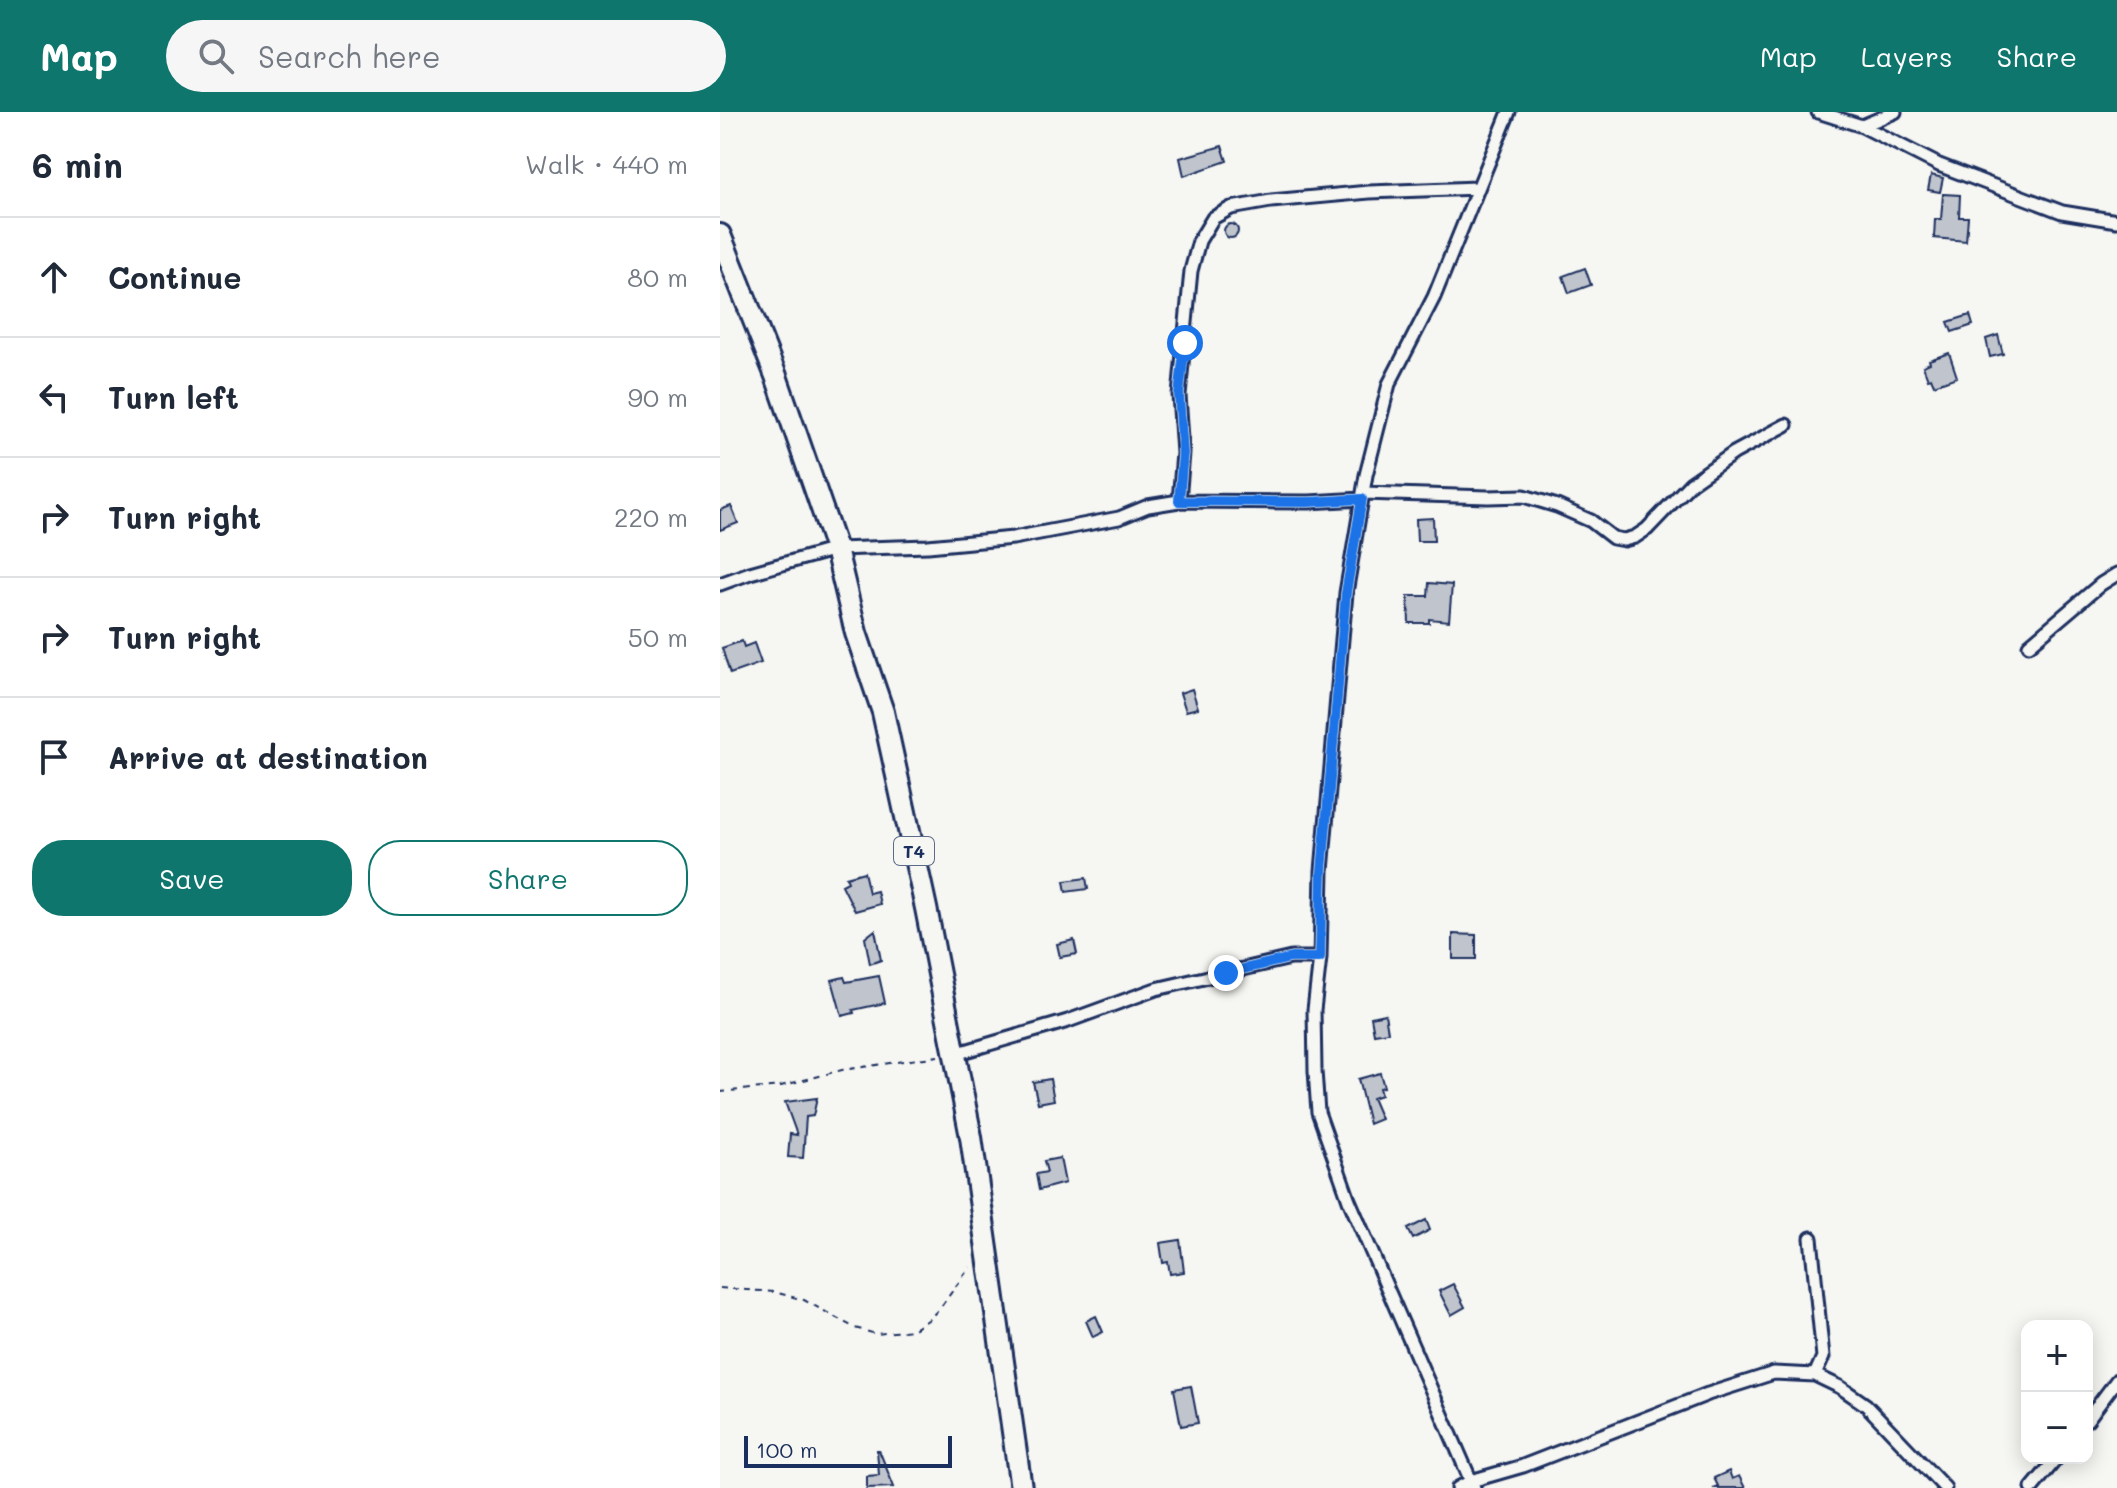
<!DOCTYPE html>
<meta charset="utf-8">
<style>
body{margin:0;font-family:Mali,sans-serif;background:#f6f6f7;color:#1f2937}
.controls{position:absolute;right:24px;bottom:24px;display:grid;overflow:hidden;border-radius:16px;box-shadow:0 4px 20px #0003}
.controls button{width:72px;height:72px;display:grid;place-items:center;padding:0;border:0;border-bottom:2px solid #e0e1e3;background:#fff;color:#1f2937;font:40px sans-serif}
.scale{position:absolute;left:24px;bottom:20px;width:208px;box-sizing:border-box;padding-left:8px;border:4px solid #1b2f5e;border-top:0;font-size:22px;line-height:28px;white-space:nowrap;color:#1b2f5e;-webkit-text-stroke:6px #f6f6f2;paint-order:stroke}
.stop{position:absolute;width:24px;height:24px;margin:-18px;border:6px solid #1a73e8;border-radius:50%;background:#fff}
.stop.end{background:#1a73e8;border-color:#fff;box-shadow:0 2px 8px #0008}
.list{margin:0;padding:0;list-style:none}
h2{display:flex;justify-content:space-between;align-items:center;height:104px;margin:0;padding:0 32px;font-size:34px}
h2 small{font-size:26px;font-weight:400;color:#747a83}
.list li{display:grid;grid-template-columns:52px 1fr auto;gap:24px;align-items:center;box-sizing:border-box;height:120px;padding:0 32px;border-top:2px solid #e0e1e3}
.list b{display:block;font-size:30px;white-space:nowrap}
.list em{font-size:26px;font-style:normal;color:#747a83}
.actions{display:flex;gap:16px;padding:24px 32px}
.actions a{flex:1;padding:18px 0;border:2px solid #0f766e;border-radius:32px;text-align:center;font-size:28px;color:#0f766e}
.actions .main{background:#0f766e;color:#fff}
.icon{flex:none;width:44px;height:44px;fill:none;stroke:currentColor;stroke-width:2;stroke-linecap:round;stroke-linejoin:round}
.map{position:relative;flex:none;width:1397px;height:1376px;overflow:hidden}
header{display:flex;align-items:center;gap:48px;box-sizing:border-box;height:112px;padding:0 40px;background:#0f766e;color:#fff}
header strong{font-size:38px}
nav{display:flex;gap:44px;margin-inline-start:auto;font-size:28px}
.search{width:560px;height:72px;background:#f6f6f7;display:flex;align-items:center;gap:20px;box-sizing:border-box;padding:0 28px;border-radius:44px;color:#747a83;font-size:30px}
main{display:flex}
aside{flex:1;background:#fff}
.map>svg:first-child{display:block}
.building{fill:#c0c4cd;stroke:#1b2f5e;stroke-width:2}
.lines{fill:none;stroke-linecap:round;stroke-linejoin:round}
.minor-casing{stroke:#1b2f5e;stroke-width:17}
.trunk-casing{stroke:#1b2f5e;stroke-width:26}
.path{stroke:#1b2f5e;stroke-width:2;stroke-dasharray:6 6;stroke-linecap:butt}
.minor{stroke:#f6f6f2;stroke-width:11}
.trunk{stroke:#f6f6f2;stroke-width:20}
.route{stroke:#1a73e8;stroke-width:10}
.labels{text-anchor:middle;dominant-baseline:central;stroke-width:6;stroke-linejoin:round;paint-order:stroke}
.shield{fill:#f6f6f2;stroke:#5d6b8a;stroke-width:2}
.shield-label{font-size:18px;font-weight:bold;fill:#1b2f5e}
</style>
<header>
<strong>Map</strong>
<div class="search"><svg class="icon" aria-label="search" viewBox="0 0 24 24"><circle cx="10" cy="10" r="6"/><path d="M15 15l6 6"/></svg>Search here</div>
<nav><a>Map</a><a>Layers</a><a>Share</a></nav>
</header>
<main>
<aside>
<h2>6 min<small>Walk · 440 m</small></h2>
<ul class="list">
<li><svg class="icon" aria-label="ahead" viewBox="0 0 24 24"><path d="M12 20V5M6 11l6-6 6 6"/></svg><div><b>Continue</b></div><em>80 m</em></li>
<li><svg class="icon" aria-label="left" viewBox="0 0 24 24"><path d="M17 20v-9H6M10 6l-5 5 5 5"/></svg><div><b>Turn left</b></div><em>90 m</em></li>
<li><svg class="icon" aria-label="right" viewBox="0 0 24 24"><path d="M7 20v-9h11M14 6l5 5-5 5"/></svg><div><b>Turn right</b></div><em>220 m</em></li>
<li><svg class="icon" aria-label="right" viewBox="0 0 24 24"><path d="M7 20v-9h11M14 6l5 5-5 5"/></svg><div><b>Turn right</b></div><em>50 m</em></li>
<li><svg class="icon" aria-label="arrive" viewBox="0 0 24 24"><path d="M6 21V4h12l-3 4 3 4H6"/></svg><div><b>Arrive at destination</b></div></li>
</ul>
<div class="actions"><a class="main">Save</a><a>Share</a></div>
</aside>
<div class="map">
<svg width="1397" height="1376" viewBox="0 0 1397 1376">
<rect width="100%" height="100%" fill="#f6f6f2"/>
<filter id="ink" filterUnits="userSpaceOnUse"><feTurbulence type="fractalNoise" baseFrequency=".0125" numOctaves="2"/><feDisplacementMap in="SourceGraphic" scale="16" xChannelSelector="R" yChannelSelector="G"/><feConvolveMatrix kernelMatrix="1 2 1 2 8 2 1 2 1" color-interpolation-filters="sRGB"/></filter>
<g filter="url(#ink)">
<path class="building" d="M502,34L507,49L464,64L460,46Z
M1211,63L1223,66L1220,80L1208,78Z
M1223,82L1240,83L1239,105H1248L1246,129L1214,126L1215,107H1221Z
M504 119a7 7 0 1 1 14 0a7 7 0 1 1-14 0Z
M865,156L871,173L849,181L843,164Z
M1250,203L1253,213L1232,220L1228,210Z
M1278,223L1283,242L1270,245L1266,227Z
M1229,241L1237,265L1214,273L1211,266L1208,267L1203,254L1210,251L1209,248Z
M11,394L18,411L0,418V398Z
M713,406L714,429H697L696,407Z
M709,471L732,473L729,509L709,507V511H689L688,484H708Z
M22,529L24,535L34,531L41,551L10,562L2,536Z
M472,577L478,596L466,599L460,581Z
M144,760L149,781L157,779L160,792L135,799L122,773L128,770L126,765Z
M366,766L368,777L346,780L344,769Z
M155,818L161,848L150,852L145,826Z
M733,822L756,823V847H733Z
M354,828L357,842L340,845L337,832Z
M159,864L165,891L133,898L134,901L122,904L112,868L124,865L126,870Z
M665,902L668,920L654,922L651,905Z
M660,961L664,975L659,976L661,983L652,986L661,1007L649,1012L638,967Z
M330,967L334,988L318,991L313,970Z
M97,986L93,1004L86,1005L83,1046L68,1045L70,1022L77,1023L65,990Z
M340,1046L345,1071L319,1078L316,1062L327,1060L324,1049Z
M706,1108L710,1118L693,1127L688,1117Z
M460,1128L464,1160L450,1162L448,1150L443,1151L440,1131Z
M733,1172L745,1195L731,1203L719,1179Z
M376,1204L383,1220L373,1225L366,1209Z
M471,1274L478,1311L461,1314L454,1277Z
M157,1338H159L174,1375L147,1376V1364L159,1363Z
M1009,1359L1012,1367L1019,1364L1025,1376H993L998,1374L994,1366Z"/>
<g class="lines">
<g class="minor-casing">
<path id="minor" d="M1098,0L1142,14L1219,53L1342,100L1397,109
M1142,14L1175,0
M643,381L768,385L804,384L837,394L871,409L893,426L904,428L915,425L927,417L971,371L1014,341L1066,313
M459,389L463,341L459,283L471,159L479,129L493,106L511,96L551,89L649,80L758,76
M0,472L30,461L116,437L208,434L293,426L399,406L428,394L459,389L589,390L642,387
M1309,533L1381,472L1397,462
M235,942L348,909L436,877L571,846H600
M1091,1126L1103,1245L1095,1263
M1367,1308L1397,1268
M738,1376L751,1369L803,1354L988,1282L1054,1261L1095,1263L1120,1275L1146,1293L1225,1376
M754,1376L629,1088L598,1000L595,959L594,898L600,846L602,759L626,481L646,363L669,272L714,185L789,0
M1312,1376L1337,1346"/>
</g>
<g class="trunk-casing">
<path id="trunk" d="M0,123L56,264L116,437L136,521L163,600L206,796L251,1025L301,1376"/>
</g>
<path class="path" d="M0,980L61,974L122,958L218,944
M0,1176L54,1180L84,1188L135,1216L156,1222L192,1218L208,1208L220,1196L250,1155"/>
<use href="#minor" class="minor"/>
<use href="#trunk" class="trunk"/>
</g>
</g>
<g class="lines" filter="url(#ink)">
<path class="route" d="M465,231L459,283L463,341L459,389L589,390L642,387L626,481L602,759L600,846H571L506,861"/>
</g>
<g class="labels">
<rect class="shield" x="174" y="725" width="40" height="28" rx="6"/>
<g class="shield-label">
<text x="194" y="739">T4</text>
</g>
</g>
</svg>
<div class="controls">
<button>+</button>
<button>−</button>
</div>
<div class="scale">100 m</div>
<div class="stop" style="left:465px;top:231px"></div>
<div class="stop end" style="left:506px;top:861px"></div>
</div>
</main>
